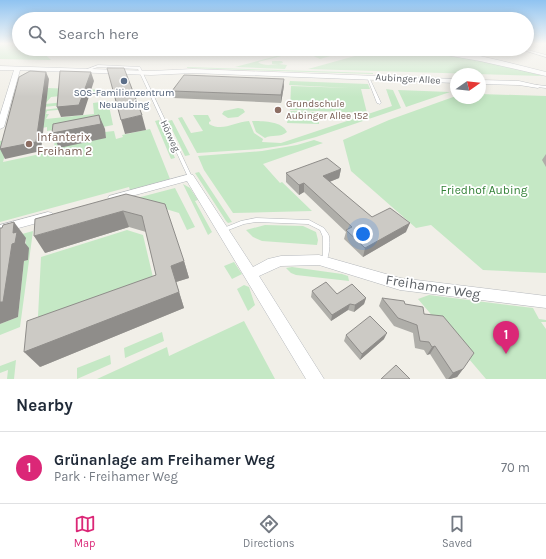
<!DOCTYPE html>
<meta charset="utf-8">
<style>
body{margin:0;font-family:Karla,sans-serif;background:#f2f2f3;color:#1f2937}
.compass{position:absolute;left:450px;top:68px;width:36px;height:36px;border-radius:50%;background:#fff;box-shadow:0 2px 10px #0003;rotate:76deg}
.you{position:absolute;left:363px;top:234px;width:14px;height:14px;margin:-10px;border:3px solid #fff;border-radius:50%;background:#1a73e8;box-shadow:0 0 0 6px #1a73e833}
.badge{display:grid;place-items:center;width:26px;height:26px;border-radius:50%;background:#db2777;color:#fff;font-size:13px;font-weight:700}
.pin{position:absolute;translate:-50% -33px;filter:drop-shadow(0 1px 2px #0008)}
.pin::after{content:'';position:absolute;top:21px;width:14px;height:12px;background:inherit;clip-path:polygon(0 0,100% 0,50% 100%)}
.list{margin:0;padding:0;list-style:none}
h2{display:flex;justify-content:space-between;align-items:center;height:52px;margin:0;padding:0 16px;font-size:17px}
h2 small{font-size:13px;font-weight:400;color:#747a83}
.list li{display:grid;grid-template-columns:26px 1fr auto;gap:12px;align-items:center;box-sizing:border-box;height:72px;padding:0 16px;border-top:1px solid #e0e1e3}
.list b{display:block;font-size:15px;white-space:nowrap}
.list p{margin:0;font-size:13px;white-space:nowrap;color:#747a83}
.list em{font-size:13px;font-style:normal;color:#747a83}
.icon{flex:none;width:22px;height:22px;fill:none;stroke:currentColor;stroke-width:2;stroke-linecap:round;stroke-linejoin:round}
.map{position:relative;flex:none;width:546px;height:379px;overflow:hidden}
.search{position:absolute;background:#fff;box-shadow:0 2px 10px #0003;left:12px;right:12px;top:12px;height:44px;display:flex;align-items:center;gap:10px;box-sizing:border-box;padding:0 14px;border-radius:22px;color:#747a83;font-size:15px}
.sheet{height:124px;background:#fff}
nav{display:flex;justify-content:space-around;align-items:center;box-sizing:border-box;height:56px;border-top:1px solid #e0e1e3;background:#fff;font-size:11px;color:#747a83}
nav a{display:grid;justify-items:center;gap:2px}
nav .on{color:#db2777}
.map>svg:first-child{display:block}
.green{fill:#c5e8c5}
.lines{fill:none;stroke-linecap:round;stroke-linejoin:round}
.lane-casing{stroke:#b5b8bc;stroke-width:1}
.street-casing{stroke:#b5b8bc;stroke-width:1}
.secondary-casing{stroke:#b6babf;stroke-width:1}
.lane{fill:#fff;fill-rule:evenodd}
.street{fill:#fff;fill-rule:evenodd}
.secondary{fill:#fff;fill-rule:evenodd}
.wall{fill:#afaea9}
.shaded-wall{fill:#8f8d8a}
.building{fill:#cccac5;stroke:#8f8d8a}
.service-dot{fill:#5c6f8a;stroke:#fff;stroke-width:1.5}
.education-dot{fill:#8d6e63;stroke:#fff;stroke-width:1.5}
.labels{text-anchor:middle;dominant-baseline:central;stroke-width:3.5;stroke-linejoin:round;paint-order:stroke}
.far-street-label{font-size:10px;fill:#5f6368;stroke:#fff}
.far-service-label{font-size:10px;fill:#4e5e75;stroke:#fff}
.far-education-label{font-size:10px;fill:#785e54;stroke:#fff;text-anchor:start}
.education-label{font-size:12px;fill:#785e54;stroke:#fff;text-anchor:start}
.park-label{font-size:12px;fill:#348238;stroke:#fff}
.near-street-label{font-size:14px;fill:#5f6368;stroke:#fff}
</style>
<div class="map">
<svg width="546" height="379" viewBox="0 0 546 379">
<rect width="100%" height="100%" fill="#f1efe8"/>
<path class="green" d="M4,44H19V49H40L51,60L0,59V46Z
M318,49H335L344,52L320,59L305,52Z
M380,49H418L489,61L543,76L308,69Z
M295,51L297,52L258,62C263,66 271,65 278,64H272V61H282L283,63L279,64L287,65L285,69L235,67Z
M187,67L373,73V74L187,68Z
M290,81L368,84L370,89H361L367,113L290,110L291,86L350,88L289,85Z
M47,88L106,90V91L51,97L45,104L65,102L64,105L43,107Z
M386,89L393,90L401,108L316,137L287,145L259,149L197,153L178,118L182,117L191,133L203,131L193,115H208L211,121L209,122V124C223,132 234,122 249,121L254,133L263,139L262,142L281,143L392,106Z
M398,90L450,92L406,107Z
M480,94L546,96V273L483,270L431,225L416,228L351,171L343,140L389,120L456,96V98H480Z
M108,101L113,125L98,128L106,138L105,132L114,131L116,139L123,137L122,135L150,129L170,179L130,190L129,187L0,222V141L5,140L6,151L3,162L54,151L55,133L65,128L47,131V127L11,134L42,110L68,107L67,109L47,111L46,114H49L46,119L94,114L93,103Z
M238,108L243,109L245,112L238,117L228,118L222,114L224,111Z
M289,111L319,112V124L287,123Z
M159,120L175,158L171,159L155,121Z
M172,120L190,155L185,156L168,121Z
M252,121C263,121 282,121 287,132C280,138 272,134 265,138L256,132Z
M314,140L323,143L263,164L280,183L282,182L312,211L233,213L204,170L198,156L262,151L297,145Z
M199,172L232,222L228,223L226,221L195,173Z
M183,184L190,188L198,200L195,201L212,232L208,235Z
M175,188L195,227L187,230L179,213L133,199Z
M265,225L303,226L316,232L318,240L317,245L262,241L253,237L246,230Z
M127,230L143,235L156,290L37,336L41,257Z
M33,231L20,327L0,335V324L18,317L24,261L28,260L25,249L26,239L0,240Z
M234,262L242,274L232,279L224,266Z
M292,267L342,274L348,276L349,281L296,275L291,273L286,268Z
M244,285L249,287L255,305L248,311L237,289Z
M429,295L533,308L539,319L546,320V322H541L546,329V379H486L418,299Z
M244,321L275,379H97L167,347L169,356Z
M162,332L164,341L125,358L124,348Z
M110,355L111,364L77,379V368Z
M16,360L14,379H7L8,370L0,373V366Z"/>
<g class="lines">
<g class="lane-casing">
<path id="lane" d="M520,49H524L546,55V57Z
M98,65L140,67L192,177V178H190L188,177L138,69L98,67L86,71L85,70Z
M367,76L369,77L381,103L380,104L377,103L367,77Z
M537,85L546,86V88L537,87Z
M256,218L309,220L324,228C325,230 328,233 329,236C330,242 330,261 323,263C322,264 321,263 320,263L319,261L323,255V237L320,230L308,224L256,222L244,224L223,232L221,231L220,230L221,229L241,221Z"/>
</g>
<g class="street-casing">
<path id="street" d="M0,66L151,71L193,69L456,79V83L193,73L151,75L20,70L4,127L0,129V115L14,70H0Z
M480,80L519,81L541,86L538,88L519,85L480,84Z
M190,174L193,175L253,267L268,259L281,256L319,255L400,278L546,296V308L400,290L319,265L281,266L259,276L324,379H306L187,181L113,201L108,198L109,196Z
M48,212L52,213L53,216L52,219L0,233V225Z"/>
</g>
<g class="secondary-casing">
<path id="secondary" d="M420,49C462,49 505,62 546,72V76L480,61L423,51Z"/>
</g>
<use href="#lane" class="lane"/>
<use href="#street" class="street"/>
<use href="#secondary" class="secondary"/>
</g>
<path class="wall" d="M284,86L281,103L173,98L172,91Z
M546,154V167L542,160Z
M341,169L339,178L329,182L372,217L406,232L363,257L344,239L346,232L304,192L299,195L286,182V173Z
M126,194L184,261L189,278L176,282L184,308L40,367L156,275L146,232L129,227L45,253Z
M312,291L337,294L366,298L364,304L354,312L348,310L331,321L311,297Z
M382,298L405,304L424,314L463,369L457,377L450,379H446L430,354L427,355L424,350L415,348L413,333L394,326L379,306Z
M346,335L384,339L360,360L344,341Z"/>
<path class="shaded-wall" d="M46,72L49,79L41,151L5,159L0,149Z
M91,72L94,81L83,115L61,117L57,107Z
M284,79V86L281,103V95Z
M99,115L105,129L106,138L59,148L52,133Z
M142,115L146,130L125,134L121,120Z
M341,169L339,178L322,185L323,176Z
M304,183V192L299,195V185Z
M123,211L129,227L45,253L34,236Z
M14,222L26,238L25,243L29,248L28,260L24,261L18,317L0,324V302Z
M410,223L406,232L363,257L365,248Z
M184,261L189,278L176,282L184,308L40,367L24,352L171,266Z
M366,298L364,304L354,312L355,305Z
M350,304L348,310L331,321L332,315Z
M387,333L384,339L360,360L362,354Z
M435,346L430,354L427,355L432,347Z
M463,369L457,377L450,379H448L453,373Z"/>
<path class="building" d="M107,68H124L142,115L121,120Z
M30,71L46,72L36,142L0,149L19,77Z
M60,71L91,72L79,105L57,107Z
M184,75L284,79L281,95L172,91Z
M99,115L101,124L52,133L53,124Z
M327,158L341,169L323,176L372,217L390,208L410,223L365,248L346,230L352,227L304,183L299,185L286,173Z
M126,194L165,204L184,261L171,266L179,292L24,352L27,321L156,275L142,216L123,211L34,236L35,219Z
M14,222L13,233L17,232L15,243L12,244L3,302H0V228H2L3,225Z
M326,282L337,294L352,284L366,298L355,305L350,304L332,315L312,291Z
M382,298L404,301L405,304L423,307L424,314L443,316L474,353L463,369L453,373L435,346L432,347L429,342L420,341L417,325L398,318Z
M370,316L387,333L362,354L346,335Z
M396,365L410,379H381Z"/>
<linearGradient id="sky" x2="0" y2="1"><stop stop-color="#8fc3f1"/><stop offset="0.45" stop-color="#f9f8f5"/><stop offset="1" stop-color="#f9f8f5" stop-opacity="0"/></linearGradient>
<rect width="546" height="97" fill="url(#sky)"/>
<circle class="service-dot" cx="124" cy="81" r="4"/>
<g class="education-dot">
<circle cx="278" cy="110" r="4"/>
<circle cx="29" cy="144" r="4"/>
</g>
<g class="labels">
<g class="far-street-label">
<text transform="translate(408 79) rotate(3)">Aubinger Allee</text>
<text transform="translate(170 136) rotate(65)">Hörweg</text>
</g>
<g class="far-service-label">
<text x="124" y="93">SOS-Familienzentrum<tspan x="124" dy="12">Neuaubing</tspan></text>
</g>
<g class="far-education-label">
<text x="286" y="104">Grundschule<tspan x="286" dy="12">Aubinger Allee 152</tspan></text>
</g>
<g class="education-label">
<text x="37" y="137">Infanterix<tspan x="37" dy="14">Freiham 2</tspan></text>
</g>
<g class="park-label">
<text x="484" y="190">Friedhof Aubing</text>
</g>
<g class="near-street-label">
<text transform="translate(433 287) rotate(9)">Freihamer Weg</text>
</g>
</g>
</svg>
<svg class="compass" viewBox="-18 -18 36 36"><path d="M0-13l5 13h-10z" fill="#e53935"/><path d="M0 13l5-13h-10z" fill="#747a83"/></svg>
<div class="you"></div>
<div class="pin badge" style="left:506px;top:354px">1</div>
<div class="search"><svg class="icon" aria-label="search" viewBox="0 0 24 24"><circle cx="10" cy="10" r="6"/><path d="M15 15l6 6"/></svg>Search here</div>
</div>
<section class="sheet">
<h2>Nearby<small></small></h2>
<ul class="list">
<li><span class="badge">1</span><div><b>Grünanlage am Freihamer Weg</b><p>Park · Freihamer Weg</p></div><em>70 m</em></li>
</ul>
</section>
<nav>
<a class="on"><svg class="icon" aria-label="map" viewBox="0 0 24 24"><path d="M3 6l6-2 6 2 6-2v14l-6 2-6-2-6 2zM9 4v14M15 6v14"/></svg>Map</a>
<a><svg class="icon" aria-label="directions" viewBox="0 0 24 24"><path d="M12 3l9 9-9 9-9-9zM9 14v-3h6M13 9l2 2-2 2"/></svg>Directions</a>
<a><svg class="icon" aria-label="saved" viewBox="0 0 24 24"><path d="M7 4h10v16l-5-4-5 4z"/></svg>Saved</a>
</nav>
